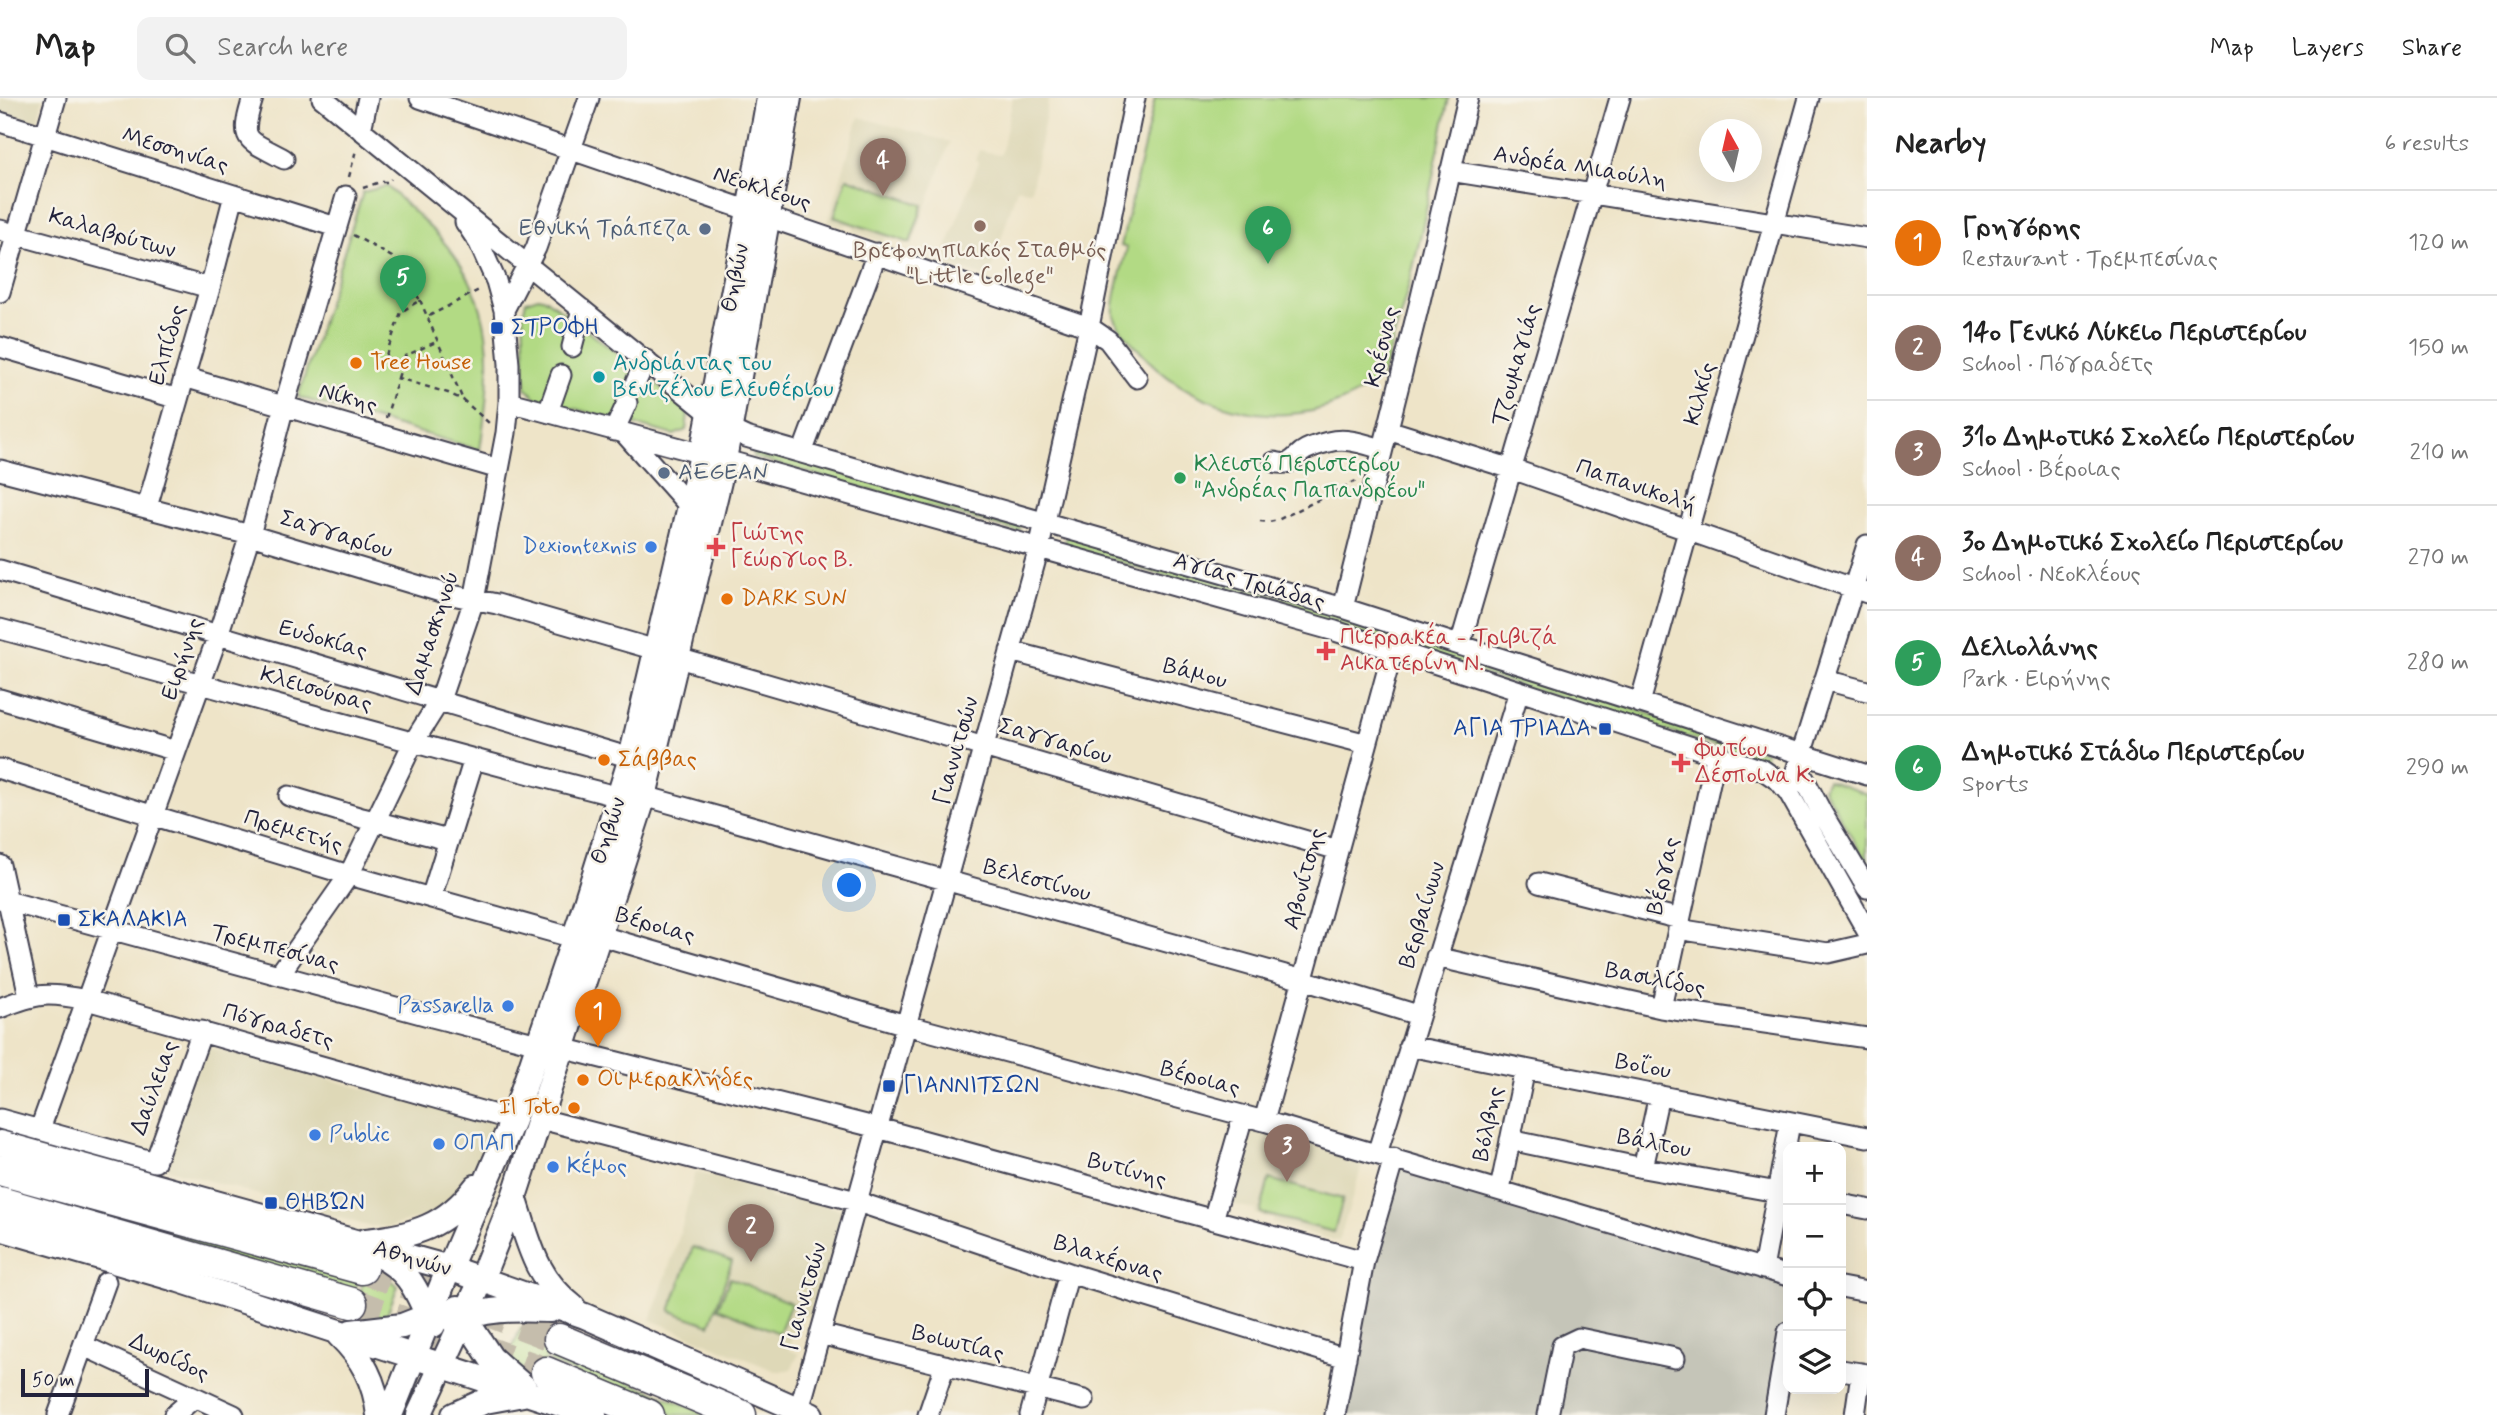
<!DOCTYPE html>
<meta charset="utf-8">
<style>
body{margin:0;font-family:Mynerve,sans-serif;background:#f2f2f2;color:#222}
.controls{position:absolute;right:21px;bottom:21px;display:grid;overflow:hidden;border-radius:14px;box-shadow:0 7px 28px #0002}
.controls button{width:63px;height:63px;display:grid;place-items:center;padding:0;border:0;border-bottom:2px solid #e0e0e0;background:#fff;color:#222;font:35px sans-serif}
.compass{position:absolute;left:1699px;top:21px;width:63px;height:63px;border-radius:50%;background:#fff;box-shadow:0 7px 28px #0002;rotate:352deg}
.scale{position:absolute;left:21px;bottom:18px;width:128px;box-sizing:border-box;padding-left:7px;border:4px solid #22223b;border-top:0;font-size:19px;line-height:24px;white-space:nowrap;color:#22223b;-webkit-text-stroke:5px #f7f3e8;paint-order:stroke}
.you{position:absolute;left:850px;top:788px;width:24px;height:24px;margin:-18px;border:5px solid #fff;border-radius:50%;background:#1a73e8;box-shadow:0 0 0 10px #1a73e833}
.badge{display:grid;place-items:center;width:46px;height:46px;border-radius:50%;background:#d1495b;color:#fff;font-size:23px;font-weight:700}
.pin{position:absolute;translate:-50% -58px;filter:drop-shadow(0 2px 4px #0008)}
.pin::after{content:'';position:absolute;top:37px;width:24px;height:21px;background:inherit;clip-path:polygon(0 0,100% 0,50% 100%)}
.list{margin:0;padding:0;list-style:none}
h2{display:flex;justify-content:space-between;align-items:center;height:91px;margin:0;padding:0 28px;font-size:30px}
h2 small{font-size:23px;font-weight:400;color:#767676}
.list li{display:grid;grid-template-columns:46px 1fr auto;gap:21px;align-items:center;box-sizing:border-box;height:105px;padding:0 28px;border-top:2px solid #e0e0e0}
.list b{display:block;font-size:26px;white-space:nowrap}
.list p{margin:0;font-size:23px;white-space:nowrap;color:#767676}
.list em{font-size:23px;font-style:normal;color:#767676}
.icon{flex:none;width:38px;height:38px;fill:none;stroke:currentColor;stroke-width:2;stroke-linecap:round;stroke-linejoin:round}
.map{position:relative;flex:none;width:1867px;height:1317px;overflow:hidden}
header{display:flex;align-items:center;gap:42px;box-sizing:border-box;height:98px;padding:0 35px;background:#fff;border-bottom:2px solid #e0e0e0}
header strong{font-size:33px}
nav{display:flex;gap:38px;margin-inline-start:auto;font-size:24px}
.search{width:490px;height:63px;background:#f2f2f2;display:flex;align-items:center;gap:18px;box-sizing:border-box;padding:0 24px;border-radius:14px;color:#767676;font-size:26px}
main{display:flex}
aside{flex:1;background:#fff}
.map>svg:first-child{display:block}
.built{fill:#ded8b7}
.industrial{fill:#c5c5b8}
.green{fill:#b2da84;stroke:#6a7e60;stroke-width:2}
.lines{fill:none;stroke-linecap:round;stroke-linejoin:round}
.highway-tunnel{stroke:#c5bdac;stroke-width:30;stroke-dasharray:30 15;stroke-linecap:butt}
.minor-casing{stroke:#413f50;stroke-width:23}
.major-casing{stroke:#413f50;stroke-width:28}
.highway-casing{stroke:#413f50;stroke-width:33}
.path{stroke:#413f50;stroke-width:2.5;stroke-dasharray:5 5;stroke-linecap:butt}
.minor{stroke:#fff;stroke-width:19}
.major{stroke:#fff;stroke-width:24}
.highway{stroke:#fff;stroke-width:30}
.education-dot{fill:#8d6e63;stroke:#f7f3e8;stroke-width:2.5}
.service-dot{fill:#5c6f8a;stroke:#f7f3e8;stroke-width:2.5}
.transit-dot{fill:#1a4fb4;stroke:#f7f3e8;stroke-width:2.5}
.food-dot{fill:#e8710a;stroke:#f7f3e8;stroke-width:2.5}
.culture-dot{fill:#0f9aa8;stroke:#f7f3e8;stroke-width:2.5}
.leisure-dot{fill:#2e9e5b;stroke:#f7f3e8;stroke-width:2.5}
.shop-dot{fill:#3f7fe0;stroke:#f7f3e8;stroke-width:2.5}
.health-dot{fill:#e0444e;stroke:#f7f3e8;stroke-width:2.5}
.labels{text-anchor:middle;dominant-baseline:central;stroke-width:5;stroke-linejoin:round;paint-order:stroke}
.street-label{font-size:23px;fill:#22223b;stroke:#f7f3e8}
.service-label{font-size:23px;fill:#4e5e75;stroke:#f7f3e8;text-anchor:end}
.education-label{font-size:23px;fill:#785e54;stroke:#f7f3e8}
.transit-label{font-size:23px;fill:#164399;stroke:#f7f3e8;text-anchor:start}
.food-label{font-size:23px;fill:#c56008;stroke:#f7f3e8;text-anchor:start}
.culture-label{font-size:23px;fill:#0d838f;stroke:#f7f3e8;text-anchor:start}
.leisure-label{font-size:23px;fill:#27864d;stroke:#f7f3e8;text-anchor:start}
.health-label{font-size:23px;fill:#be3a42;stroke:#f7f3e8;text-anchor:start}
.shop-label{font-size:23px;fill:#366cbe;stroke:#f7f3e8;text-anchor:start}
</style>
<header>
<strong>Map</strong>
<div class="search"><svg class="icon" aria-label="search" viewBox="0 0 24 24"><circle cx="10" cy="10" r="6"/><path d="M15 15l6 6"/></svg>Search here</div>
<nav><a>Map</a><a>Layers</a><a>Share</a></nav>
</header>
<main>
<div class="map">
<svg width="1867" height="1317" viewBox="0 0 1867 1317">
<rect width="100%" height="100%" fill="#f7f3e8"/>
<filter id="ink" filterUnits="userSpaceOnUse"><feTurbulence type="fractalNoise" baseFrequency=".0143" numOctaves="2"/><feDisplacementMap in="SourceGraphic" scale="14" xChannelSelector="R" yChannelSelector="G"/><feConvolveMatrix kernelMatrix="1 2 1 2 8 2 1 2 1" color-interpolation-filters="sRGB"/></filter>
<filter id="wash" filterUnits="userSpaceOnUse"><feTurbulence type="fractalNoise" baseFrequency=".00686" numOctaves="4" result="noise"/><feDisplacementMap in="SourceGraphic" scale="28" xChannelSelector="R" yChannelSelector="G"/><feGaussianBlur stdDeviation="1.57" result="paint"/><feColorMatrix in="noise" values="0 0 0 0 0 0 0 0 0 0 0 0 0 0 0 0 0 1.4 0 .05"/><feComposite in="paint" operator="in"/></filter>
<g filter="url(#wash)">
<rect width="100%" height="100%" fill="#eee4c8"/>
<path class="built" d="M0,0H43L37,26L0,14Z
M1013,0H1049L1031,93L1017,90L989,180L941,164L979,64L976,62L979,52L1001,57Z
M859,19L950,44L912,147L887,138L883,144L854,133V128L846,126L845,129L828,124Z
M205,948L496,1026L482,1065L470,1085L434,1115L390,1129L368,1128L161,1069Z
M1234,1025L1364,1061L1339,1143L1279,1127L1272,1124L1273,1121L1254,1116L1255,1112L1211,1100Z
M695,1074L766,1092L771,1101L783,1103L791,1098L846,1113L823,1191L817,1192L811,1212L815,1214L813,1220L801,1216L788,1251L799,1256L791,1271L778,1274L651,1222L680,1136Z"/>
<path class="industrial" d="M1400,1067L1788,1184V1204L1771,1317H1343L1374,1161Z"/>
<path class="green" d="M1155,0H1449C1432,79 1419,161 1394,238C1390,251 1388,268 1380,278C1370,290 1354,298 1340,304C1271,334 1185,307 1138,251C1129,241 1117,230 1114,217C1111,206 1124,163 1127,150L1121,148Z
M847,80L923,107L910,145L834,119Z
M387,88C409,110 435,131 454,157C499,218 490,281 480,352L298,299L363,94Z
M538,199L546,201L680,304L688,316L686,332L674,337L538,301L526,291L523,216L526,203Z
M755,350L1021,425L1019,434L753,359Z
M1067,438L1339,514L1766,654L1764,663L1064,447Z
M1827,682L1867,696V765L1823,690Z
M1269,1081L1343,1101L1334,1134L1260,1115Z
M0,1082L358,1183L355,1196L0,1096Z
M693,1149L732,1163L710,1227L670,1213Z
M369,1168L398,1188L386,1219L354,1212Z
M730,1180L791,1205L779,1235L718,1210Z
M521,1230L557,1235L538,1280L506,1263Z
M553,1252L709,1317H674L550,1265Z"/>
</g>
<g filter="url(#ink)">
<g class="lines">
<path class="highway-tunnel" d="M362,1171L431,1194
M352,1205L546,1274
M478,1210L559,1241"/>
<g class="minor-casing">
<path id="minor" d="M253,0C239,45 246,40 284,61
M322,0L729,331L746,339L1343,510L1867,677
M420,0L1089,229L1108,242L1137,280
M0,24L336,129
M361,32L368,0
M1450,73L1867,140
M0,132L210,190
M0,194L56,0
M504,212L536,150L589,0
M0,249L178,301
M572,249L582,211
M184,279L499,371
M635,286L646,262
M509,304L740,366L1335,533L1763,672L1779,683L1789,695L1867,833
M548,314L561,277
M1388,332L1512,371L1867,495
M614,333L627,305
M626,337L691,410
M802,355L877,155
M1274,364C1290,368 1291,363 1302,354C1309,349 1320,346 1328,344C1347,339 1364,346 1382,351
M0,372L250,437L447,496L497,506L656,552
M147,409L210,190L234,97
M0,472L631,660
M1343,510L1420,203L1468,0
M0,531C207,586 412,647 620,699
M1460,547L1620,0
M1010,553L1367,646
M678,560L1338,752
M1825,582L1867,593
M0,601L176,653
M1640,605L1809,0
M1798,669L1822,715L1867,790
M0,671L349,777L574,840
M1789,695L1867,447
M289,698L362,720L448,742
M644,698L1303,882L1418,917
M0,767L29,898
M1539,785L1680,821
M431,800L474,661
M0,801L432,919L538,946
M1678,831L1828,855L1867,846
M598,837L906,927L1264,1023L1788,1178
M1436,859L1661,910L1867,940
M279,877L349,777L413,645L440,602L474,502L506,335L509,304V266L504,212L496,183L479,145L465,124
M0,910C38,895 47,894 87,902L513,1022
M1661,910L1716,657
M1409,948L1867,1039
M562,950L878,1030L1364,1163
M0,1021L155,1064L202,933
M541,1021L852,1102L1069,1175L1346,1260
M1264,1023L1393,552
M40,1031L218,537L250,437L284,308L346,98
M1510,1042L1643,1070L1788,1096
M1377,1056L1519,593
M1643,1070L1659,997
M1500,1091L1525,971
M1841,1106L1867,1111
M1213,1122L1243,1018
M1763,1171L1790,1025
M1841,1189L1867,1194
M820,1236L1084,1302
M84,1248L234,1317
M1841,1272L1867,1276
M799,1312L1039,450L1089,229L1135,0
M58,1317L106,1184
M174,1317L195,1299
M928,1317L945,1267
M1030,1317L1069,1175
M1335,1317L1364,1163L1394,1060
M1548,1317L1562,1248L1579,1240L1675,1260
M1774,1317L1788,1234
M1855,1317L1861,1275"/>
</g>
<g class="major-casing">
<path id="major" d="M0,1045L449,1170L585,1218L811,1317
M514,1099C529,1144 534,1179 573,1209
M0,1130L179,1182L594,1317
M366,1143C414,1138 446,1128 476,1089
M380,1158C414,1176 416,1195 433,1227
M458,1210L491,1260L524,1289
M455,1225C481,1209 520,1211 550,1212
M351,1234L402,1228L438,1214
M339,1237C363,1260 375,1284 379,1317
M390,1317L449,1170L513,1022L582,817L631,660L702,357L749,113L769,0
M419,1317L476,1194L514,1099L644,698L724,362L789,0
M454,1317L485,1303L523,1296"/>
</g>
<g class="highway-casing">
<path id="highway" d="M0,1072L362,1171
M0,1104L352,1205
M559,1241L741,1317
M546,1274L649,1317"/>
</g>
<path class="path" d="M349,79L356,52
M363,90L380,84H389L391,81
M353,137L392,159L420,202L401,214L385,260
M420,202L463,302
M429,218L479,192
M398,280L405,258L438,243
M386,320L398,280L448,295L463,302L489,325
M1260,423L1269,424L1278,422L1356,383"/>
<use href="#minor" class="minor"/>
<use href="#major" class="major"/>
<use href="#highway" class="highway"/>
</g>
</g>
<circle class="education-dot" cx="980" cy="128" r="7"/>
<g class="service-dot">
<circle cx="705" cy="131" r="7"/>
<circle cx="664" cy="375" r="7"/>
</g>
<g class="transit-dot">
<rect x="490" y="223" width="14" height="14" rx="3.5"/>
<rect x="1598" y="624" width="14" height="14" rx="3.5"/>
<rect x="57" y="815" width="14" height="14" rx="3.5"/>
<rect x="882" y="981" width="14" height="14" rx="3.5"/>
<rect x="264" y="1098" width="14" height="14" rx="3.5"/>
</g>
<g class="food-dot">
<circle cx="356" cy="265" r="7"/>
<circle cx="727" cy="501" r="7"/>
<circle cx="604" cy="662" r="7"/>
<circle cx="583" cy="982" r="7"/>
<circle cx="574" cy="1010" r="7"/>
</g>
<circle class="culture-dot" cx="599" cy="279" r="7"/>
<circle class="leisure-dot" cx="1180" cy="380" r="7"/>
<g class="shop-dot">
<circle cx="651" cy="449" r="7"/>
<circle cx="508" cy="908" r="7"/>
<circle cx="315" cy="1037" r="7"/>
<circle cx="439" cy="1046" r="7"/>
<circle cx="553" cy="1069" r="7"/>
</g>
<g class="health-dot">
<path d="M712.5 438.5h7v7h7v7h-7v7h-7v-7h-7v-7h7z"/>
<path d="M1322.5 542.5h7v7h7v7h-7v7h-7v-7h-7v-7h7z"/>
<path d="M1677.5 654.5h7v7h7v7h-7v7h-7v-7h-7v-7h7z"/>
</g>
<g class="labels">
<g class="street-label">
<text transform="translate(175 53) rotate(17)">Μεσσηνίας</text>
<text transform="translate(1580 70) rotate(9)">Ανδρέα Μιαούλη</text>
<text transform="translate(762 91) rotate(18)">Νεοκλέους</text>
<text transform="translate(112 136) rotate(16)">Καλαβρύτων</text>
<text transform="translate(736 180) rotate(-79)">Θηβών</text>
<text transform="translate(168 247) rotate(-74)">Ελπίδος</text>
<text transform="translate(1383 249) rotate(-76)">Κρέσνας</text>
<text transform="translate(1517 267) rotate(-74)">Τζουμαγιάς</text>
<text transform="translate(1701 296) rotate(-74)">Κιλκίς</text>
<text transform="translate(348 301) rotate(16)">Νίκης</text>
<text transform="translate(1636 389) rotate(19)">Παπανικολή</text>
<text transform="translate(336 437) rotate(17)">Σαγγαρίου</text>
<text transform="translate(1249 484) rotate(16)">Αγίας Τριάδας</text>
<text transform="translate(433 535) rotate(-72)">Δαμασκηνού</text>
<text transform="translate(323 542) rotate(16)">Ευδοκίας</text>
<text transform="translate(183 561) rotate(-71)">Ειρήνης</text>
<text transform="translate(1195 576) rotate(15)">Βάμου</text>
<text transform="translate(316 592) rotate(16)">Κλεισούρας</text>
<text transform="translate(1055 644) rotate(16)">Σαγγαρίου</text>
<text transform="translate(957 653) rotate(-74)">Γιαννιτσών</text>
<text transform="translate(609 733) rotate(-72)">Θηβών</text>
<text transform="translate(293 734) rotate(17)">Πρεμετής</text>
<text transform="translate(1664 778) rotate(-77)">Βέργας</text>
<text transform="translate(1305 781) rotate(-75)">Αβονίτσης</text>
<text transform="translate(1037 783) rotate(15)">Βελεστίνου</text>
<text transform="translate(1423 817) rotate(-73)">Βερβαίνων</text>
<text transform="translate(655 828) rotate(16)">Βέροιας</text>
<text transform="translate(275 851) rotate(15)">Τρεμπεσίνας</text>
<text transform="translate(1655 882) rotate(11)">Βασιλίδος</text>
<text transform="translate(278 929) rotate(16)">Πόγραδετς</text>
<text transform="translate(1643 969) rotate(11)">Βοΐου</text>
<text transform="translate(1200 981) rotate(15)">Βέροιας</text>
<text transform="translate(155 990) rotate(-70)">Δαύλειας</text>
<text transform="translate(1489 1026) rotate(-78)">Βόλβης</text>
<text transform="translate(1654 1046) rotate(11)">Βάλτου</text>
<text transform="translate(1127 1073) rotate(15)">Βυτίνης</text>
<text transform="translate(412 1161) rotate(16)">Αθηνών</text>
<text transform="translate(1108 1161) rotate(17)">Βλαχέρνας</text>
<text transform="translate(805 1199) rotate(-74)">Γιαννιτσών</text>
<text transform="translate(958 1246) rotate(14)">Βοιωτίας</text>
<text transform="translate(169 1260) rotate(25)">Δωρίδος</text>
</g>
<g class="service-label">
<text x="691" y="131">Εθνική Τράπεζα</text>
<text x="678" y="375" text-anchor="start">AEGEAN</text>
</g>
<g class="education-label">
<text x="980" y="153">Βρεφονηπιακός Σταθμός<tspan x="980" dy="26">"Little College"</tspan></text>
</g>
<g class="transit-label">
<text x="511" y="230">ΣΤΡΟΦΗ</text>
<text x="1591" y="631" text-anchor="end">ΑΓΙΑ ΤΡΙΑΔΑ</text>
<text x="78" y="822">ΣΚΑΛΑΚΙΑ</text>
<text x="903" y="988">ΓΙΑΝΝΙΤΣΩΝ</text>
<text x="285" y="1105">ΘΗΒΏΝ</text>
</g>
<g class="food-label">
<text x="370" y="265">Tree House</text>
<text x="741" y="501">DARK SUN</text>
<text x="618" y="662">Σάββας</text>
<text x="597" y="982">Οι μερακλήδες</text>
<text x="560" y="1010" text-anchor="end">Il Toto</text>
</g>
<g class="culture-label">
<text x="613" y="266">Ανδριάντας του<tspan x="613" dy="26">Βενιζέλου Ελευθέριου</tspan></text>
</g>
<g class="leisure-label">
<text x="1194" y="367">Κλειστό Περιστερίου<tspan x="1194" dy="26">"Ανδρέας Παπανδρέου"</tspan></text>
</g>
<g class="health-label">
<text x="730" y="436">Γιώτης<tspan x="730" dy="26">Γεώργιος Β.</tspan></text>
<text x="1340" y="540">Πιερρακέα - Τριβιζά<tspan x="1340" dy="26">Αικατερίνη Ν.</tspan></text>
<text x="1695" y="652">Φωτίου<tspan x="1695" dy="26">Δέσποινα Κ.</tspan></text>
</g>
<g class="shop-label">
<text x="637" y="449" text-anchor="end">Dexiontexnis</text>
<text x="494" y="908" text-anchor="end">Passarella</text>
<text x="329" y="1037">Public</text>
<text x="453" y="1046">ΟΠΑΠ</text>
<text x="567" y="1069">Κέμος</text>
</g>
</g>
</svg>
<div class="controls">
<button>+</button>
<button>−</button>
<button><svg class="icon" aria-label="locate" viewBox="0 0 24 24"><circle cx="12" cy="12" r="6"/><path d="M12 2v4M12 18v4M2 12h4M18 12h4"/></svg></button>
<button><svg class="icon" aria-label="layers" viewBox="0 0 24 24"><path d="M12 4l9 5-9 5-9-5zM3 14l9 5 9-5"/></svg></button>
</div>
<svg class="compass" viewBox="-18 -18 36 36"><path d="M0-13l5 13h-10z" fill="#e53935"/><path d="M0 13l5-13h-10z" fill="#767676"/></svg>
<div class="scale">50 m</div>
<div class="you"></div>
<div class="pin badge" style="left:598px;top:949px;background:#e8710a">1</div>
<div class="pin badge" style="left:751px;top:1164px;background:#8d6e63">2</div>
<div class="pin badge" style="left:1287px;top:1084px;background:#8d6e63">3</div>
<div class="pin badge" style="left:883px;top:98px;background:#8d6e63">4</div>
<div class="pin badge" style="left:403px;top:215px;background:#2e9e5b">5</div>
<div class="pin badge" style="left:1268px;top:166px;background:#2e9e5b">6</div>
</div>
<aside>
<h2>Nearby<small>6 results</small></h2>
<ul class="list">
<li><span class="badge" style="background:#e8710a">1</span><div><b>Γρηγόρης</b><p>Restaurant · Τρεμπεσίνας</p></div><em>120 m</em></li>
<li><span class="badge" style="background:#8d6e63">2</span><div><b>14ο Γενικό Λύκειο Περιστερίου</b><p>School · Πόγραδετς</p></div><em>150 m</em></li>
<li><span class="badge" style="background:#8d6e63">3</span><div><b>31ο Δημοτικό Σχολείο Περιστερίου</b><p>School · Βέροιας</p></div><em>210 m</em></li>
<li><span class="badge" style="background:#8d6e63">4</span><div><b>3ο Δημοτικό Σχολείο Περιστερίου</b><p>School · Νεοκλέους</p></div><em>270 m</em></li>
<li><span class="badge" style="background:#2e9e5b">5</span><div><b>Δελιολάνης</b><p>Park · Ειρήνης</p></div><em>280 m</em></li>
<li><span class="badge" style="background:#2e9e5b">6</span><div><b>Δημοτικό Στάδιο Περιστερίου</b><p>Sports</p></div><em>290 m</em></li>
</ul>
</aside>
</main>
